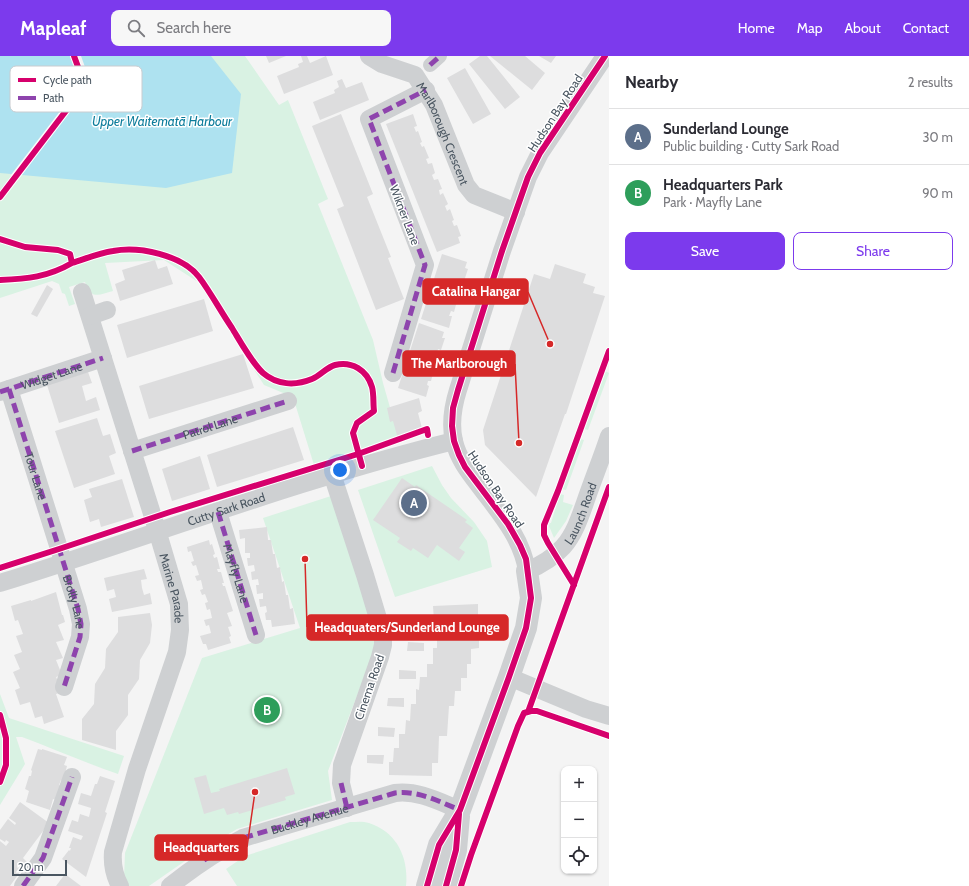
<!DOCTYPE html>
<meta charset="utf-8">
<style>
body{margin:0;font-family:Cabin,sans-serif;background:#f7f7f7;color:#2b2b33}
.controls{position:absolute;right:12px;bottom:12px;display:grid;overflow:hidden;border-radius:8px;box-shadow:0 1px 3px #0004}
.controls button{width:36px;height:36px;display:grid;place-items:center;padding:0;border:0;border-bottom:1px solid #e1e1e2;background:#fff;color:#2b2b33;font:20px sans-serif}
.scale{position:absolute;left:12px;bottom:10px;width:55px;box-sizing:border-box;padding-left:4px;border:2px solid #4a5661;border-top:0;font-size:11px;line-height:14px;white-space:nowrap;color:#4a5661;-webkit-text-stroke:3px #fff;paint-order:stroke}
.you{position:absolute;left:340px;top:414px;width:14px;height:14px;margin:-10px;border:3px solid #fff;border-radius:50%;background:#1a73e8;box-shadow:0 0 0 6px #1a73e833}
.badge{display:grid;place-items:center;width:26px;height:26px;border-radius:50%;background:#7c3aed;color:#fff;font-size:13px;font-weight:700}
.pin{position:absolute;translate:-50% -50%;border:2px solid #fff;box-shadow:0 1px 4px #0006}
.list{margin:0;padding:0;list-style:none}
h2{display:flex;justify-content:space-between;align-items:center;height:52px;margin:0;padding:0 16px;font-size:17px}
h2 small{font-size:13px;font-weight:400;color:#7c7c81}
.list li{display:grid;grid-template-columns:26px 1fr auto;gap:12px;align-items:center;box-sizing:border-box;height:56px;padding:0 16px;border-top:1px solid #e1e1e2}
.list b{display:block;font-size:15px;white-space:nowrap}
.list p{margin:0;font-size:13px;white-space:nowrap;color:#7c7c81}
.list em{font-size:13px;font-style:normal;color:#7c7c81}
.actions{display:flex;gap:8px;padding:12px 16px}
.actions a{flex:1;padding:9px 0;border:1px solid #7c3aed;border-radius:8px;text-align:center;font-size:14px;color:#7c3aed}
.actions .main{background:#7c3aed;color:#fff}
.icon{flex:none;width:22px;height:22px;fill:none;stroke:currentColor;stroke-width:2;stroke-linecap:round;stroke-linejoin:round}
.map{position:relative;flex:none;width:609px;height:830px;overflow:hidden}
header{display:flex;align-items:center;gap:24px;box-sizing:border-box;height:56px;padding:0 20px;background:#7c3aed;color:#fff}
header strong{font-size:19px}
nav{display:flex;gap:22px;margin-inline-start:auto;font-size:14px}
.search{width:280px;height:36px;background:#f7f7f7;display:flex;align-items:center;gap:10px;box-sizing:border-box;padding:0 14px;border-radius:8px;color:#7c7c81;font-size:15px}
main{display:flex}
aside{flex:1;background:#fff}
.map>svg:first-child{display:block}
.green{fill:#d9f2e3}
.water{fill:#aee2f0}
.pier{fill:#f4f4f4}
.building{fill:#ddddde}
.lines{fill:none;stroke-linecap:round;stroke-linejoin:round}
.pedestrian{stroke:#ced0d2;stroke-width:14}
.minor{stroke:#ced0d2;stroke-width:18}
.tertiary{stroke:#ced0d2;stroke-width:22}
.quiet{stroke:#8e44ad;stroke-width:5;stroke-dasharray:10 5;stroke-linecap:butt}
.cycleway-casing{stroke:#fff;stroke-width:8}
.cycleway{stroke:#d6006c;stroke-width:6}
.labels{text-anchor:middle;dominant-baseline:central;stroke-width:3;stroke-linejoin:round;paint-order:stroke}
.street-label{font-size:12px;fill:#4a5661;stroke:#fff}
.water-label{font-size:13px;font-style:italic;fill:#0c7c9b;stroke:#fff}
.key{fill:#fff;stroke:#c9ccd0;stroke-width:1}
.key-label{font-size:11px;fill:#4a5661}
.leader{fill:none;stroke:#d62828;stroke-width:1.5}
.callout-dot{fill:#d62828;stroke:#fff;stroke-width:1.5}
.callout{fill:#d62828;stroke:#d62828;stroke-width:1.5}
.callout-label{font-size:13px;text-anchor:middle;font-weight:bold;fill:#fff}
</style>
<header>
<strong>Mapleaf</strong>
<div class="search"><svg class="icon" aria-label="search" viewBox="0 0 24 24"><circle cx="10" cy="10" r="6"/><path d="M15 15l6 6"/></svg>Search here</div>
<nav><a>Home</a><a>Map</a><a>About</a><a>Contact</a></nav>
</header>
<main>
<div class="map">
<svg width="609" height="830" viewBox="0 0 609 830">
<rect width="100%" height="100%" fill="#f4f4f4"/>
<path class="green" d="M0,0H245L279,49L288,44L328,143L318,148L373,284L383,327L399,383L314,409L293,341L264,329L198,226L164,204L105,207L113,235C99,239 90,244 85,226L69,231L75,248L69,250L65,238L62,237L59,228L52,225L0,242Z
M605,315L609,317L588,374L584,373Z
M580,383L584,384L566,434L562,433Z
M432,410L442,429L451,442L474,466L487,485L492,511L395,541L358,434Z
M560,438L564,439L563,446L573,449L566,465L554,482L549,470L550,467H551Z
M331,440L377,582L375,593L328,715L332,744L237,773L198,796L149,830H129L124,822L125,797L202,602L300,572L263,462Z
M0,638L9,662L124,700L118,718C86,707 54,693 22,681H16L25,708L0,749Z
M350,766C356,766 363,765 369,767C397,776 409,802 406,830H237L226,813L245,800Z"/>
<path class="water" d="M0,0H211L241,38L232,117L166,132L0,117Z"/>
<path class="pier" d="M71,0H81L101,55L93,58L83,37L20,121L10,120L81,28Z"/>
<path class="building" d="M266,0H286L269,7Z
M301,0H307L310,7L326,0L333,19L284,38L277,20L299,11L298,8L303,6Z
M480,0H487L520,41L505,53L469,8Z
M490,0H525L545,17L532,34Z
M539,0H556L551,7Z
M465,12L491,58L473,68L447,22Z
M342,23L346,32L362,26L369,44L320,64L313,46L335,37L334,34L339,31L337,25Z
M341,58L373,138L367,141L391,201L388,202L404,243L376,254L337,153L344,150L312,70Z
M413,58L417,70L414,71L416,76L418,75L422,86L420,87L422,91L424,90L429,102L426,103L428,108L432,107L435,117L432,119L434,124L438,123L442,133L439,134L440,139L443,137L448,148L445,150L447,155L450,153L454,164L452,165L454,170L457,169L461,180L458,181L460,187L437,196L386,68Z
M442,198L467,206L465,212L468,213L464,225L461,224L460,228L463,229L459,241L456,240L455,244L457,245L454,256L451,255L449,260H452L449,272L421,263Z
M155,204L158,213L167,210L173,228L120,245L115,228L125,224L122,214Z
M555,208L586,218L583,227L595,231L593,237L605,240L566,358H565L536,441L485,389L483,374L534,218L550,223Z
M47,229L53,233L37,261L31,258Z
M204,243L213,275L127,302L117,269Z
M419,267L444,276L442,282H445L441,294L438,293L437,297L440,298L436,310L433,309L432,313L434,314L431,325H428L427,329L429,330L426,341L398,332Z
M243,298L254,332L149,363L139,330Z
M88,316L92,327L82,330L86,345L96,341L100,354L59,367L47,329Z
M419,342L422,355L418,357L423,376L398,383L393,365L390,366L387,352Z
M97,362L103,380L110,378L116,397L109,400L115,418L74,432L55,375Z
M293,371L304,404L217,431L207,399Z
M200,400L210,433L172,445L162,413Z
M402,422L415,431L416,429L467,464L465,466L473,472L459,492L465,496L459,505L437,489L428,502L413,492L411,495L397,486L400,482L373,464Z
M122,423L134,461L101,471L99,463L90,466L84,444L92,441L89,433Z
M267,471L268,484H271L273,498H275L277,512L280,511L282,526L284,525L286,539H288L290,553L293,552L295,568L272,571L271,564H266L265,557L267,556L266,550L260,551L259,543H263V537L257,538L256,529H259L258,523L252,524L251,516L255,515L254,509L248,510L247,502H250V497H245V482L240,483L239,474Z
M209,484L210,489L212,488L215,498L213,499L214,502L217,501L220,513H217L218,516H221L224,527H222L223,530H225L233,555L227,557L232,570L228,571L231,580L229,581L231,587L208,594L206,588H203L200,580L211,577L209,569L206,570L204,564L212,562L210,553L207,554L205,547L208,546L205,538L202,539L200,534L203,533L201,524L197,525L195,520L199,519L196,509L193,510L191,506L194,505L191,495L188,496L187,491Z
M144,513L147,523L141,524L142,532L144,539L150,537L152,548L112,556L109,543L116,541L114,533L107,535L104,522Z
M56,536L62,559H63L65,566L58,569L64,584L56,586L63,602L56,604L62,619L56,621L63,636L56,638L64,661L44,668L42,660L35,662L30,646L20,649L15,634L20,632L13,616L20,613L14,599L22,596L16,580L23,578L18,564L15,565L11,550L31,544V545Z
M478,548V564H484V577H479V592L471,593V608H467V622H461V635H455L454,650H449L447,680H439L438,707H432V720L389,719V706H393L394,692H399V678H405L406,664L410,665L411,648H416V633L419,634L420,621H427V608H433V592H437V578H443L442,565H434L433,550Z
M150,557L152,569L150,587L140,604L139,623L128,639V659L116,675V694L82,684V663L94,648L95,628L105,612L106,593L118,576V561Z
M408,586L424,587V595H407Z
M399,614L416,615V623H399Z
M388,642H404V651L387,650Z
M378,671L395,672L394,681L378,680Z
M38,693L42,694V693L67,701L64,709L67,710L63,725L61,724L59,729L61,730L56,744L53,743L50,754L26,746L29,735L25,733L29,720H31L32,715L31,714Z
M367,699H384L383,708L367,707Z
M287,712L295,738L285,741L286,744L239,758L238,756L227,759L224,752L204,758L194,722L206,719L211,737L220,735L219,733Z
M100,720L115,725L105,756L107,757L86,821L62,803L69,794L70,795L71,792H69L73,781L81,784L83,780L68,775L72,764L78,766L80,758L89,761L91,752L78,748L81,737L91,740L95,728H97Z
M20,746L49,767L23,802L27,806L10,830H0V785L6,790L9,786L6,784L5,786L0,783V774L8,763L15,769L16,767L9,762Z
M65,818L81,830H56Z"/>
<g class="lines">
<path class="pedestrian" d="M430,9L440,0"/>
<g class="minor">
<path id="s1" d="M369,0L382,8L415,19L434,49L466,129L474,139L516,156"/>
<path id="s2" d="M605,0L540,97L528,121L502,195L458,334C453,350 450,368 454,385C458,402 468,415 478,428C498,455 522,481 527,515C541,509 553,502 563,491C575,478 581,458 587,441C594,421 602,401 609,380"/>
<path id="s3" d="M82,236L154,464L179,548L180,574L177,596L137,713L113,796C112,808 114,819 120,830"/>
<path d="M90,260L107,254"/>
<path d="M393,317L425,209L369,63L426,34"/>
<path d="M9,333L78,553L81,568L80,581L64,631"/>
<path id="s4" d="M0,336L103,302"/>
<path id="s5" d="M132,395L288,345"/>
<path d="M332,418L365,519L383,579V589L380,601L342,709L341,727L347,752"/>
<path d="M218,456L256,579"/>
<path id="s6" d="M0,527C151,480 300,423 454,385"/>
<path d="M509,621L586,653L609,660"/>
<path d="M23,830L43,802L72,721"/>
<path d="M170,830C194,811 216,796 243,782L395,737C418,734 440,746 460,754"/>
</g>
<path class="tertiary" d="M427,830L439,789L460,754L509,621L526,572L531,542L527,515
M446,830L456,794L459,760"/>
<g class="quiet">
<path d="M430,9L440,0"/>
<path d="M393,317L425,209L369,63L426,34"/>
<path id="s7" d="M9,333L78,553L81,568L80,581L64,631"/>
<path d="M0,336L103,302"/>
<path d="M132,395L288,345"/>
<path id="s8" d="M218,456L256,579"/>
<path d="M341,727L347,752"/>
<path id="s9" d="M204,804L222,793L243,782L395,737C418,734 440,746 460,754"/>
<path d="M23,830L43,802L72,721"/>
</g>
<g class="cycleway-casing">
<path id="cycleway" d="M0,141L85,30L74,0
M0,183L25,191L58,194L70,198L72,207C48,221 27,223 0,224
M72,207C85,203 99,197 113,195C139,190 182,199 199,221C211,237 221,256 232,272C240,285 252,307 263,317C277,329 295,330 312,323C320,320 327,311 335,309C352,305 367,314 372,331C374,338 373,348 374,355L357,367L353,377L362,410
M0,512L59,493L170,456L358,398L427,373L428,379
M574,529L548,487L544,479V469L558,435L609,295
M528,656L609,431
M0,659L6,682V709L0,726
M427,830L439,789L460,754L509,621L526,572L531,542L526,503L520,489L508,468L465,411L459,399L454,385L452,370L453,352L458,334L502,195L528,121L540,97L605,0
M446,830L456,794L459,758
M461,830L471,799L518,670L524,657L531,655H537L609,680"/>
</g>
<use href="#cycleway" class="cycleway"/>
</g>
<g class="labels">
<g class="street-label">
<text transform="translate(555 57) rotate(-57)">Hudson Bay Road</text>
<text stroke="none"><textPath href="#s1" startOffset="115">Marlborough Crescent</textPath></text>
<text transform="translate(405 159) rotate(69)">Wikner Lane</text>
<text stroke="none"><textPath href="#s4" startOffset="54">Widget Lane</textPath></text>
<text stroke="none"><textPath href="#s5" startOffset="82">Patrol Lane</textPath></text>
<text stroke="none"><textPath href="#s7" startOffset="91">Tour Lane</textPath></text>
<text transform="translate(496 433) rotate(56)">Hudson Bay Road</text>
<text stroke="none"><textPath href="#s6" startOffset="238">Cutty Sark Road</textPath></text>
<text stroke="none"><textPath href="#s2" startOffset="652">Launch Road</textPath></text>
<text stroke="none"><textPath href="#s8" startOffset="64">Mayfly Lane</textPath></text>
<text stroke="none"><textPath href="#s3" startOffset="310">Marine Parade</textPath></text>
<text stroke="none"><textPath href="#s7" startOffset="223">Brolly Lane</textPath></text>
<text transform="translate(369 631) rotate(-71)">Cinema Road</text>
<text stroke="none"><textPath href="#s9" startOffset="114">Buckley Avenue</textPath></text>
</g>
<g class="water-label">
<text x="162" y="65">Upper Waitematā Harbour</text>
</g>
</g>
<rect x="10" y="10" width="132" height="46" rx="6" class="key"/>
<rect x="18" y="22" width="18" height="4" fill="#d6006c"/>
<rect x="18" y="40" width="18" height="4" fill="#8e44ad"/>
<g class="key-label">
<text x="43" y="28">Cycle path</text>
<text x="43" y="46">Path</text>
</g>
<path class="leader" d="M550 288L528 236M519 387L515 308M305 503L307 571M255 736L247 791"/>
<g class="callout-dot">
<circle cx="550" cy="288" r="4"/>
<circle cx="519" cy="387" r="4"/>
<circle cx="305" cy="503" r="4"/>
<circle cx="255" cy="736" r="4"/>
</g>
<g class="callout">
<rect x="423" y="223" width="105" height="25" rx="4"/>
<rect x="403" y="295" width="112" height="25" rx="4"/>
<rect x="307" y="559" width="201" height="25" rx="4"/>
<rect x="155" y="779" width="92" height="25" rx="4"/>
</g>
<g class="callout-label">
<text x="476" y="240">Catalina Hangar</text>
<text x="459" y="312">The Marlborough</text>
<text x="407" y="576">Headquaters/Sunderland Lounge</text>
<text x="201" y="796">Headquarters</text>
</g>
</svg>
<div class="controls">
<button>+</button>
<button>−</button>
<button><svg class="icon" aria-label="locate" viewBox="0 0 24 24"><circle cx="12" cy="12" r="6"/><path d="M12 2v4M12 18v4M2 12h4M18 12h4"/></svg></button>
</div>
<div class="scale">20 m</div>
<div class="you"></div>
<div class="pin badge" style="left:414px;top:447px;background:#5c6f8a">A</div>
<div class="pin badge" style="left:267px;top:654px;background:#2e9e5b">B</div>
</div>
<aside>
<h2>Nearby<small>2 results</small></h2>
<ul class="list">
<li><span class="badge" style="background:#5c6f8a">A</span><div><b>Sunderland Lounge</b><p>Public building · Cutty Sark Road</p></div><em>30 m</em></li>
<li><span class="badge" style="background:#2e9e5b">B</span><div><b>Headquarters Park</b><p>Park · Mayfly Lane</p></div><em>90 m</em></li>
</ul>
<div class="actions"><a class="main">Save</a><a>Share</a></div>
</aside>
</main>
